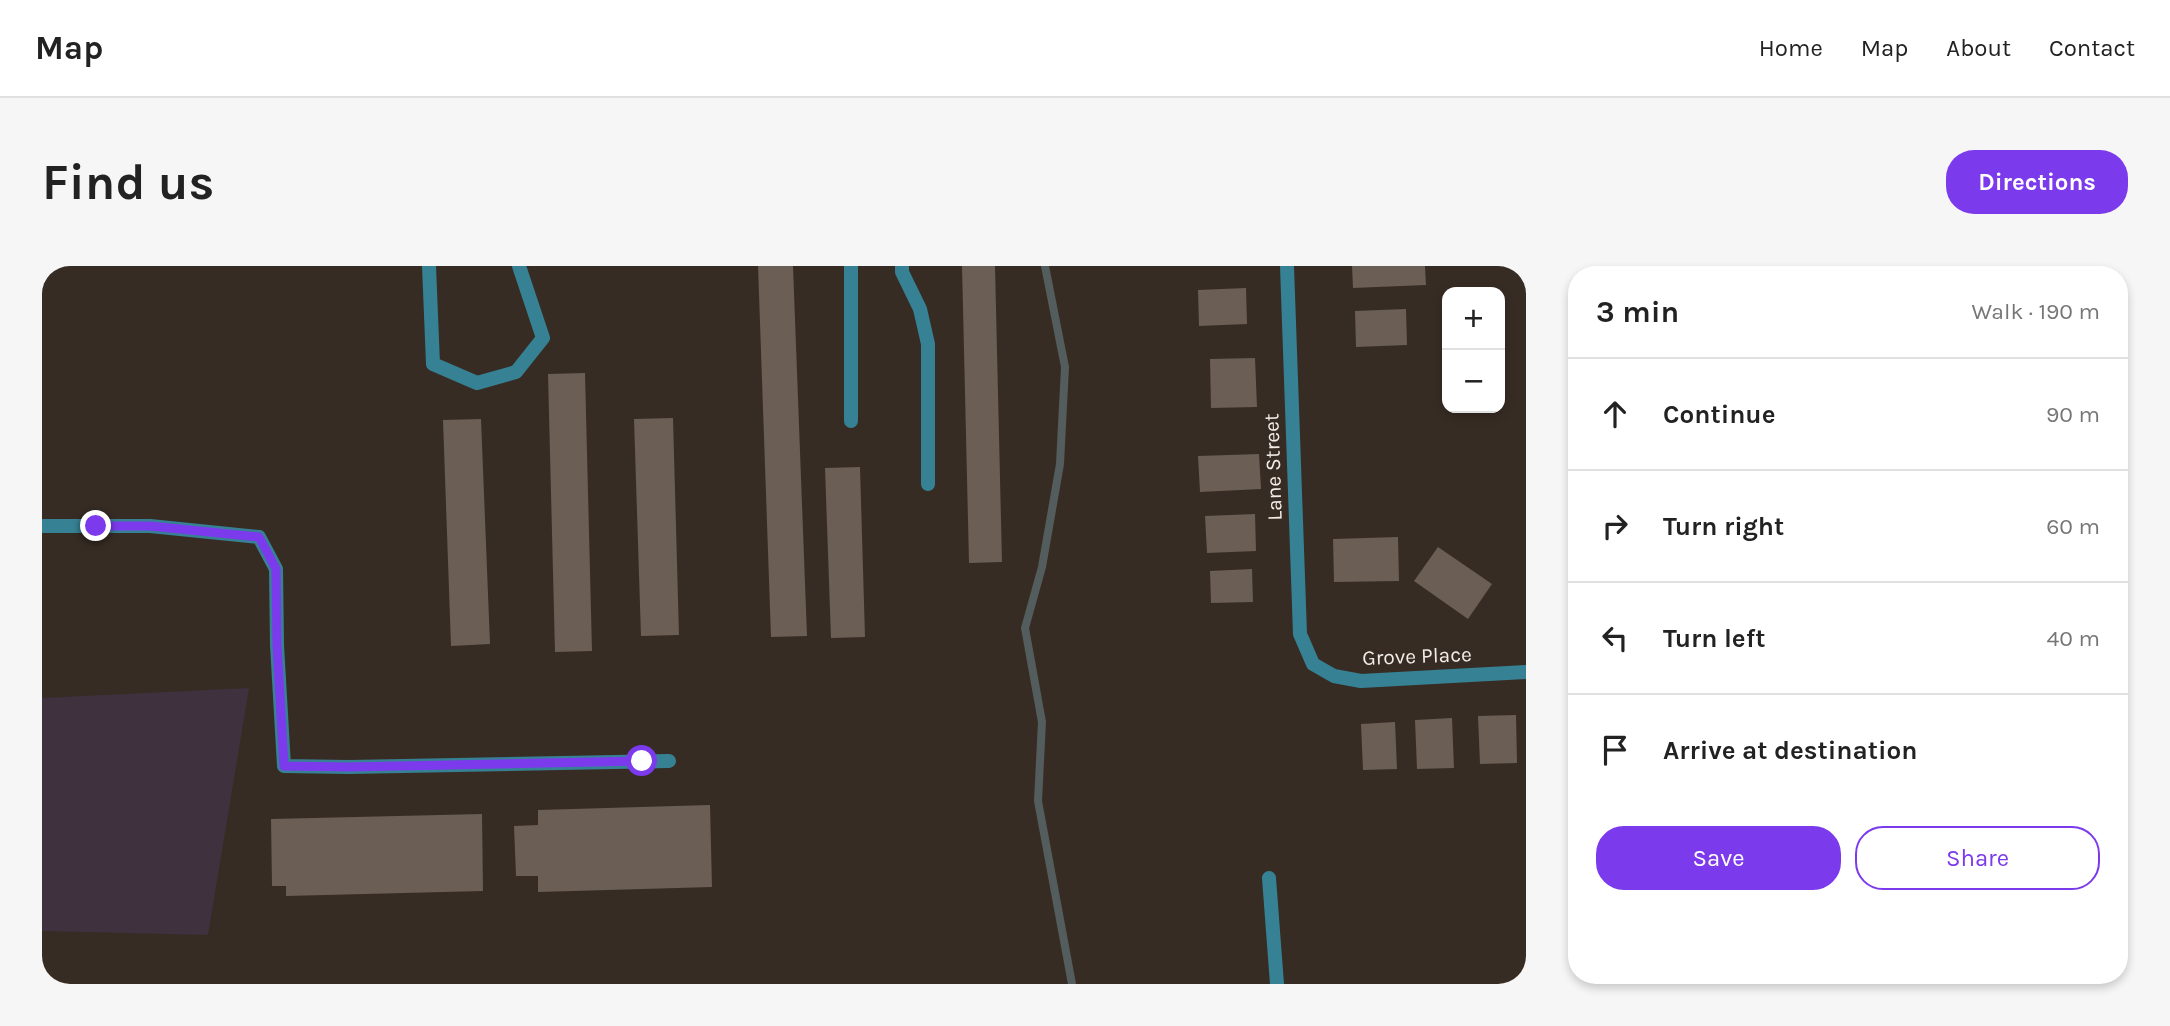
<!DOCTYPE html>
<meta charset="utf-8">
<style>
body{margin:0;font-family:Karla,sans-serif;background:#f6f6f6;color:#222}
.controls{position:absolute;right:21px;top:21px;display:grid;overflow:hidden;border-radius:14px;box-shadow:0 4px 10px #0003}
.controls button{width:63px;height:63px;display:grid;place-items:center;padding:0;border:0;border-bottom:2px solid #e0e0e0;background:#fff;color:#222;font:35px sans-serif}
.stop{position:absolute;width:21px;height:21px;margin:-16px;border:5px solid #7c3aed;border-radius:50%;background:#fff}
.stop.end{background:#7c3aed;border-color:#fff;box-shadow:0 2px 7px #0008}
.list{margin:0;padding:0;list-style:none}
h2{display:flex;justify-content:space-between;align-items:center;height:91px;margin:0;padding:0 28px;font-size:30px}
h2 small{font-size:23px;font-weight:400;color:#767676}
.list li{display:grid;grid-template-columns:46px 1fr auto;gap:21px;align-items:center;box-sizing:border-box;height:112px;padding:0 28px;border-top:2px solid #e0e0e0}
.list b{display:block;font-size:26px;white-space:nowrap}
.list em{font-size:23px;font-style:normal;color:#767676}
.actions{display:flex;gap:14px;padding:21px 28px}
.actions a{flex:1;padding:16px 0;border:2px solid #7c3aed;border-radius:28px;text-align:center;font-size:24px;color:#7c3aed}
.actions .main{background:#7c3aed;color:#fff}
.icon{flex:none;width:38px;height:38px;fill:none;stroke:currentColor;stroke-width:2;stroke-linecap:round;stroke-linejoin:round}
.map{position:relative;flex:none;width:1484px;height:718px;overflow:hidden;border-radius:28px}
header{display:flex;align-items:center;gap:42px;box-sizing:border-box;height:98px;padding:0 35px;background:#fff;border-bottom:2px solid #e0e0e0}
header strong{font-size:33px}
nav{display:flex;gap:38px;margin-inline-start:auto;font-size:24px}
.intro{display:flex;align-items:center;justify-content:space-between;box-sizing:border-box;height:168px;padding:0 42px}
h1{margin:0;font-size:49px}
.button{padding:18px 32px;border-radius:28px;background:#7c3aed;color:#fff;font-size:24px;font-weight:700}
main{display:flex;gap:42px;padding:0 42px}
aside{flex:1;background:#fff;border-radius:28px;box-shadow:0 4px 10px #0003}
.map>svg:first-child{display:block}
.commercial{fill:#3f313e}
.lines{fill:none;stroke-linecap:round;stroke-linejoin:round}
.stream{stroke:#535d5d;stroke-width:8}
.building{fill:#6a5e55}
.service{stroke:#368294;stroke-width:14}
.minor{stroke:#368294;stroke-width:14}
.route{stroke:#7c3aed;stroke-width:9}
.labels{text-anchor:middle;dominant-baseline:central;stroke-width:6;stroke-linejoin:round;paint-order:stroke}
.street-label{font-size:21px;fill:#f3ece7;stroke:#372c24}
</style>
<header>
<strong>Map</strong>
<nav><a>Home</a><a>Map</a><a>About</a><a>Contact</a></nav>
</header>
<div class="intro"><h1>Find us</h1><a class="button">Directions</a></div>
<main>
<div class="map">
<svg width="1484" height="718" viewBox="0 0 1484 718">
<rect width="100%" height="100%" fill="#372c24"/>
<path class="commercial" d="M207,422L166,669L0,665V432Z"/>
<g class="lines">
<path class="stream" d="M1003,0L1023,101L1018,198L1000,301L983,362L1000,456L996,535L1030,718"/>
</g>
<path class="building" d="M716,0H751L765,370L729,371Z
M920,0H953L960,296L927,297Z
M1310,0H1383L1384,19L1311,22Z
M1204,22L1205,58L1157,60L1156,24Z
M1364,43L1365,79L1314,81L1313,45Z
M1213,92L1215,141L1169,142L1168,93Z
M543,107L550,385L513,386L506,108Z
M631,152L637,369L599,370L592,153Z
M439,153L448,378L409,380L401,154Z
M1217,188L1219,223L1158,226L1156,190Z
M818,201L823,371L789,372L783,202Z
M1213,248L1214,285L1165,287L1163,250Z
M1356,271L1357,315L1292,316L1291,273Z
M1396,281L1450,318L1426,353L1372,315Z
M1210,303L1211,336L1169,337L1168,305Z
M1474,449L1475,497L1438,498L1436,450Z
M1410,452L1412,502L1375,503L1373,454Z
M1353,456L1355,503L1321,504L1319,458Z
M668,539L670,621L496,626V610H474L472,560L496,559V544Z
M440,548L441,625L244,630V620H230L229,553Z"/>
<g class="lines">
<path class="service" d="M387,0L391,98L435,117L474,106L501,72L477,0
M809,0V155
M860,0V6L878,43L886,78V218
M0,260H108L217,271L234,303L235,379L242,500L307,501L627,495"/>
<path class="minor" d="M1245,0L1258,368L1271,398L1292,410L1319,415L1484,406
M1227,612L1235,718"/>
</g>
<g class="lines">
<path class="route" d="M54,260H108L217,271L234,303L235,379L242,500L307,501L600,495"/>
</g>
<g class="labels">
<g class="street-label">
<text transform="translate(1231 201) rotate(-92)">Lane Street</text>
<text transform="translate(1375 390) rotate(-2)">Grove Place</text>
</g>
</g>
</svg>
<div class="controls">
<button>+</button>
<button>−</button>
</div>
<div class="stop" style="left:600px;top:495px"></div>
<div class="stop end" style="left:54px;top:260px"></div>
</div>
<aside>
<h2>3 min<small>Walk · 190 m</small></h2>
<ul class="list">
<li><svg class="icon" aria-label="ahead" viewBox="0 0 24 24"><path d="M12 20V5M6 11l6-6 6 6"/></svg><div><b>Continue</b></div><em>90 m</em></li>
<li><svg class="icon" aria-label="right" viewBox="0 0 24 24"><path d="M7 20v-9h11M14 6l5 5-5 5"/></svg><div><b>Turn right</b></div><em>60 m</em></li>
<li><svg class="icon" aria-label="left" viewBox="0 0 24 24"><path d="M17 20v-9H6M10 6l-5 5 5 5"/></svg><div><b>Turn left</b></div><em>40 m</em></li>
<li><svg class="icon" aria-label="arrive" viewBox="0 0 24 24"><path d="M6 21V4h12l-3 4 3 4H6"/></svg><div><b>Arrive at destination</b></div></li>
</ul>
<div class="actions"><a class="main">Save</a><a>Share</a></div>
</aside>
</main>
